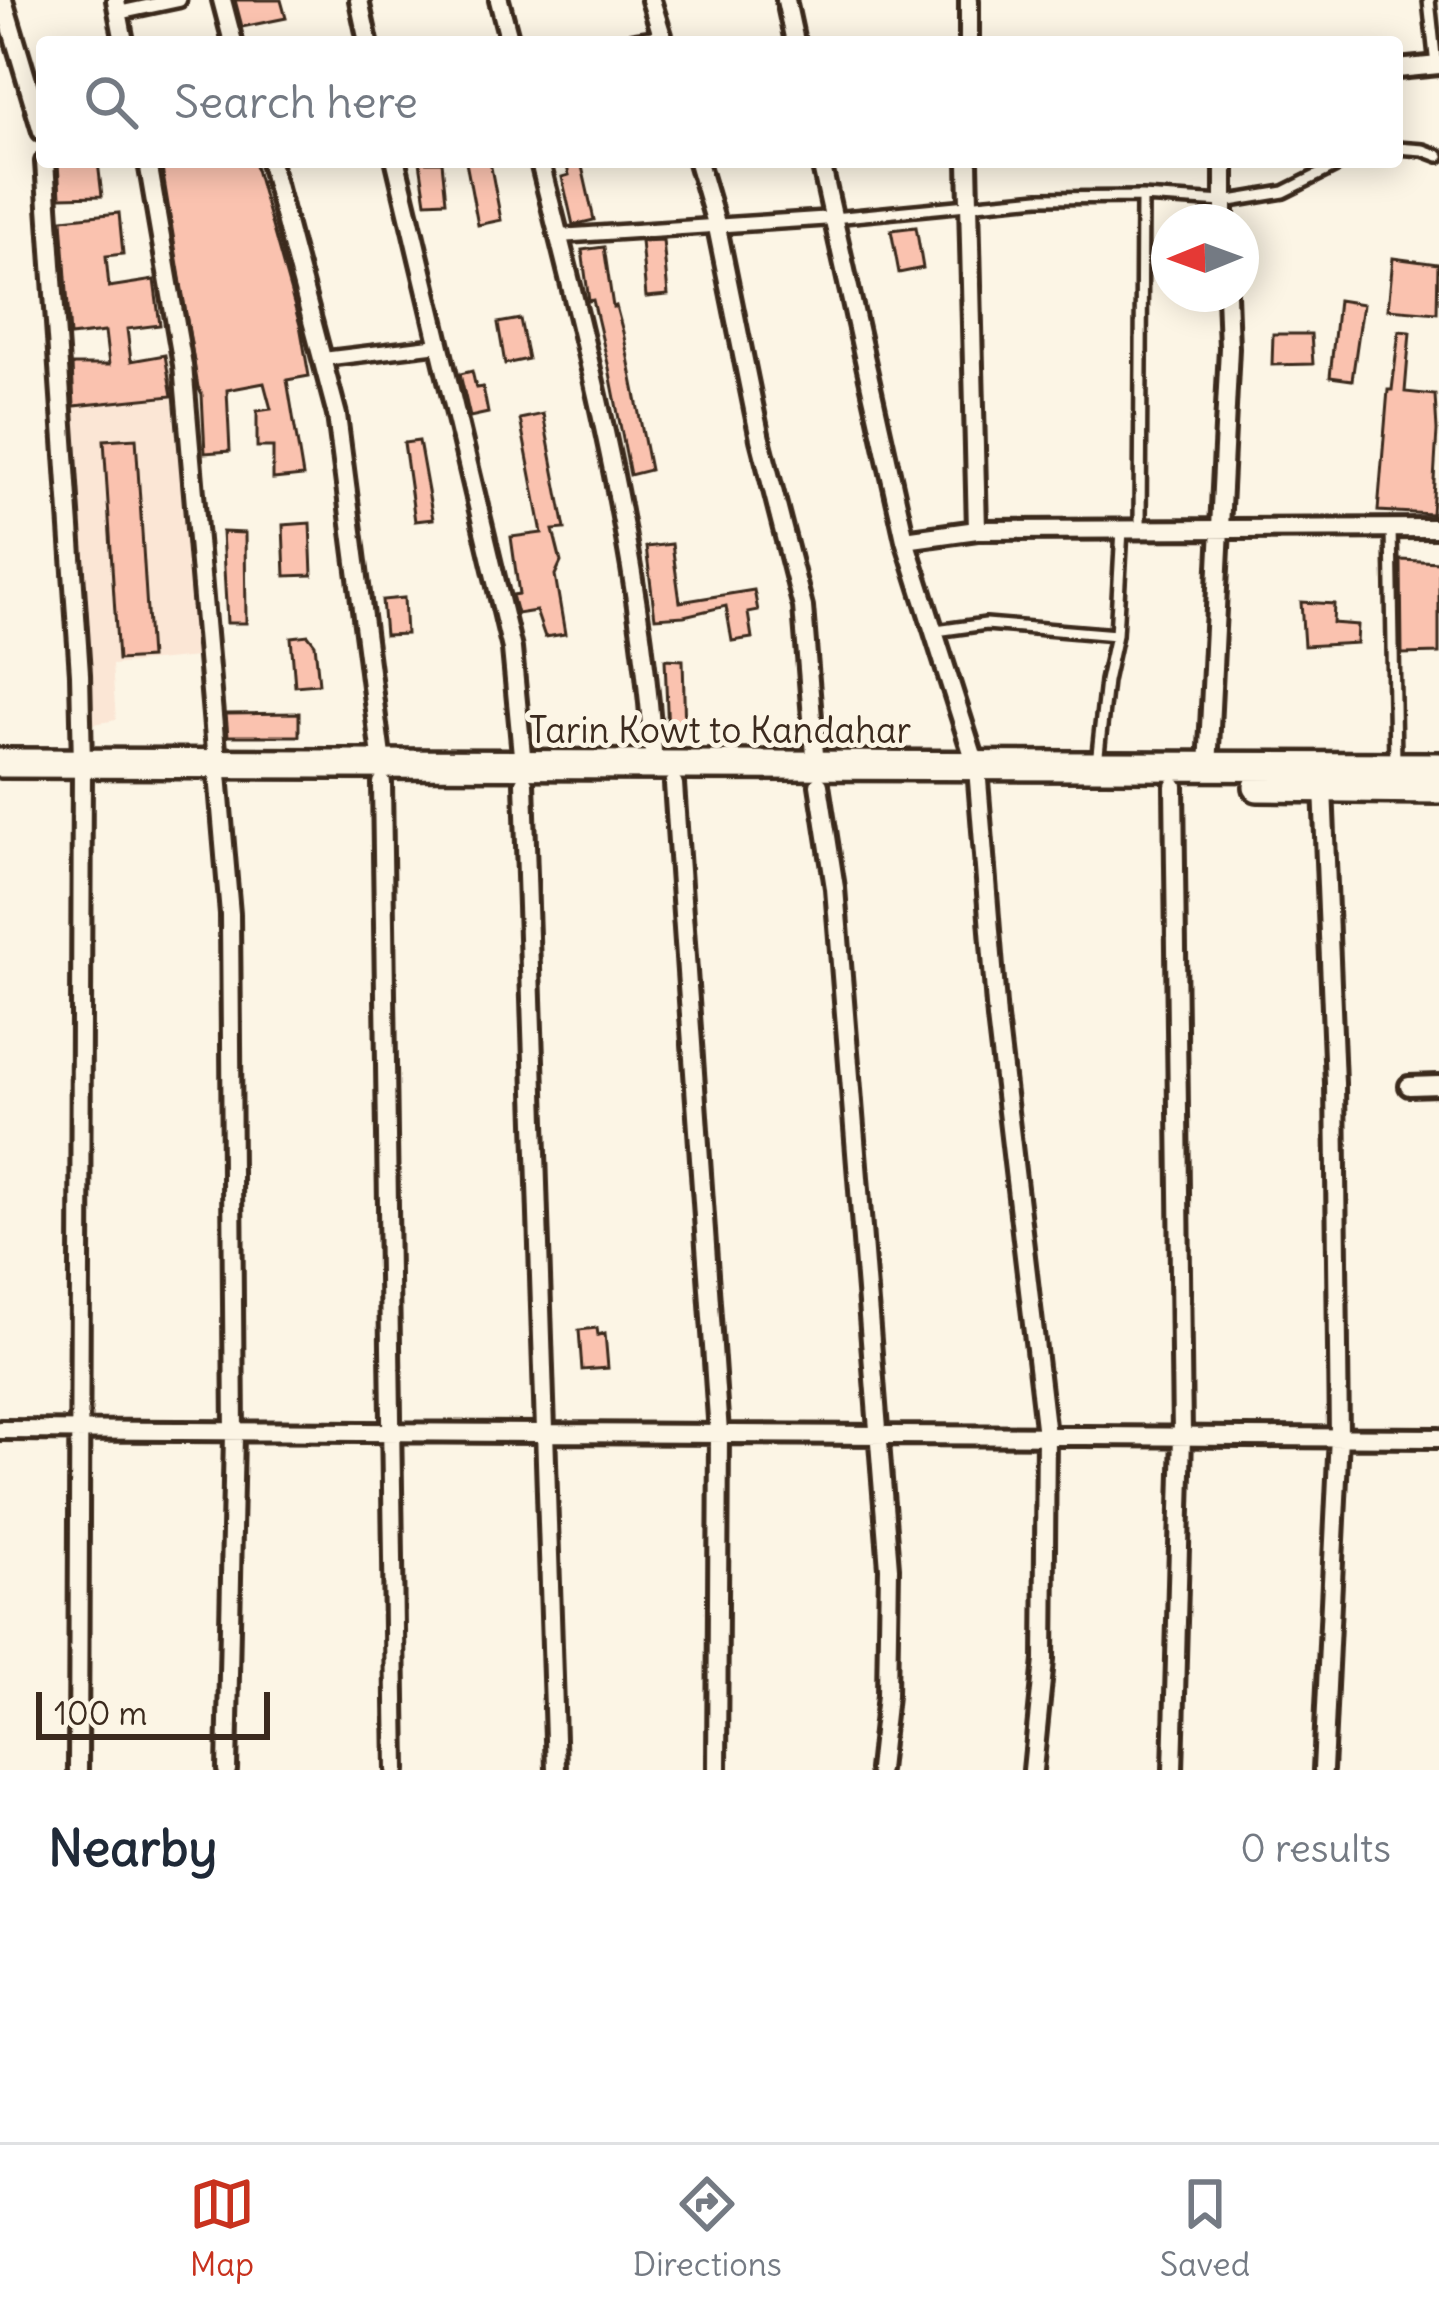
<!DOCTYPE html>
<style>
body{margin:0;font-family:Delius,sans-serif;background:#f2f2f3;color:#1f2937}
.compass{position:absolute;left:1151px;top:204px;width:108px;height:108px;border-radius:50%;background:#fff;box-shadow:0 6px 30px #0003;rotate:269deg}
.scale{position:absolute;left:36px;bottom:30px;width:234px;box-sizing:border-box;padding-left:12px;border:6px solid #3b2a1e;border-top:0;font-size:33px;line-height:42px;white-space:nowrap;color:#3b2a1e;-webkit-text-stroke:9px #fcf5e5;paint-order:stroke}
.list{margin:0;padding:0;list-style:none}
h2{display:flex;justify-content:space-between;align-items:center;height:156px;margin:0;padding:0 48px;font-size:51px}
h2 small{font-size:39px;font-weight:400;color:#747a83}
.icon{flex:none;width:66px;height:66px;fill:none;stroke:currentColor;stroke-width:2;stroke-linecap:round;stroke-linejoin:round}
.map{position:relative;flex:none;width:1439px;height:1770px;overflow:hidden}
.search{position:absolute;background:#fff;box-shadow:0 6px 30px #0003;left:36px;right:36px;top:36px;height:132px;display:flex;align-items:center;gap:30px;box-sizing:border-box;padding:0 42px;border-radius:12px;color:#747a83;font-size:45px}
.sheet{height:372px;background:#fff}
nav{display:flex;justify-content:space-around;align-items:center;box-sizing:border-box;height:168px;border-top:3px solid #e0e1e3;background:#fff;font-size:33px;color:#747a83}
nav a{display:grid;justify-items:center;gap:6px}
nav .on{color:#c8321e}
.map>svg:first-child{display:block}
.built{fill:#fbe6d5}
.building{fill:#fac2af;stroke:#3b2a1e;stroke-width:3}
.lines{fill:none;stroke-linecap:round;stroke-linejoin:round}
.service-casing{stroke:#3b2a1e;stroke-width:18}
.pedestrian-casing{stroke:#3b2a1e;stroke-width:21}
.minor-casing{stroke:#3b2a1e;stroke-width:26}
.primary-casing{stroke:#3b2a1e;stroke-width:36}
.service{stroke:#fcf5e5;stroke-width:9}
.pedestrian{stroke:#fcf5e5;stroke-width:12}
.minor{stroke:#fcf5e5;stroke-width:16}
.primary{stroke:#fcf5e5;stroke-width:27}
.labels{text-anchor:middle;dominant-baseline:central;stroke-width:10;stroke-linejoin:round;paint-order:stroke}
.street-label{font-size:36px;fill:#3b2a1e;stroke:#fcf5e5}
</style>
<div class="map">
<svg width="1439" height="1770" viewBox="0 0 1439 1770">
<rect width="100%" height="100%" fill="#fcf5e5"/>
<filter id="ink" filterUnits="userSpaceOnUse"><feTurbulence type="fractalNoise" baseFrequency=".00833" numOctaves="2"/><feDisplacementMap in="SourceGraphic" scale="24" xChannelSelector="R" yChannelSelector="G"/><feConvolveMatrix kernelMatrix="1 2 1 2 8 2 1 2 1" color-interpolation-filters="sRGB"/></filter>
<g filter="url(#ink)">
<path class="built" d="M172,396L197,657L112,665L116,720L94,724L84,554L69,406Z"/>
<path class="building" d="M235,0H281L286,18L242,27Z
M58,162H98L102,196L60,197Z
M161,162H254L300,325L309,376L287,380L303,476L273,479V447H257V411L271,409L264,383L227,390L230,451L205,453L202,395L198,387Z
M420,162H442L446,201L426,202Z
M466,162H490L501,220L478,225Z
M566,162H581L594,220L573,225L562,177L569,175Z
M119,213L123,254L106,256L109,287L154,280L160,325L127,329L131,361L165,355L172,396L74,406L72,365H109L105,332L70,336L62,219Z
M916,227L923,268L899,273L891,230Z
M663,240L668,295L646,297L641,241Z
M604,247L613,307L616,306L623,332L650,470L630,475L609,368L593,300L589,301L582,250Z
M1393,258L1438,264L1437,313L1388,309Z
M1338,300L1363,304L1352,380L1330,377Z
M520,319L528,359L505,364L498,323Z
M1399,331L1410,332L1405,392L1435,395L1437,431L1432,514L1378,511L1388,390H1392Z
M1273,334H1311L1313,364L1272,365Z
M472,371L476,388L483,387L488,413L470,417L460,374Z
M543,414L565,529L553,530L561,562L555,575L565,634L545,637L536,611L517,614L512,595L519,594L511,537L542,533L520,419Z
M136,438L150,658L118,660L104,440Z
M419,441L433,519L415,521L404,443Z
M310,523L312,575L285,576L283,525Z
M222,532L245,533L246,623H227Z
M672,544L680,602L754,590L758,611L748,613L752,638L732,641L726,606L684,616L655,618L646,547Z
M1401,560L1439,562V653L1402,654Z
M404,598L406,634L385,635L382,600Z
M1301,602L1334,604L1333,623L1358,625L1357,643L1304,646Z
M308,635L315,644L319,684L295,686L291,637Z
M665,659L683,660L685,733L668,734Z
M299,713V736H228L226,714Z
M597,1328L598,1335L605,1333L608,1368L582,1370L579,1330Z"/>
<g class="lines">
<g class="service-casing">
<path id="service" d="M1429,0L1436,66
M1397,148L1423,150L1439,156
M833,218L1039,198L1142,197L1224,202L1284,192L1344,162
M1140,528L1142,197
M1391,528L1395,762
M936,631L986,624L1116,635
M1097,763L1106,681L1116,635L1122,529"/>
</g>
<g class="pedestrian-casing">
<path id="pedestrian" d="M118,13L179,0
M625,42L662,36
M559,236L833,218
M323,359L439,345"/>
</g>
<g class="minor-casing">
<path id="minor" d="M3,0L42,131
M116,0L124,42
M222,0L233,42
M359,0L368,42
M499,0L510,42
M651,0L664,42
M786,0L795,42
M969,42V0
M1397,69L1439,65
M45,162L80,674L82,764L78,1770
M148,162L183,365L230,914L234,1434L227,1770
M270,162L337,415L382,764
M396,162L512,649L523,765
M540,162C590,360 642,562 654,766
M698,162L717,227L760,439L803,607L816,767
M821,162L905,540L977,768L997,1018L1046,1435L1044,1660L1033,1770
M968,162L977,530
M1224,162V222
M905,540L977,530L1439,528
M1208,768L1229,348L1227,294
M382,783L396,1770
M524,783L556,1770
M674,784L719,1433L717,1770
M819,785L835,888L889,1568L887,1695L879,1770
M1323,787L1335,1083L1339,1436L1323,1770
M1409,1086L1439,1085
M0,1430L1439,1438
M1173,1770L1182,1435L1174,786"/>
</g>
<g class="primary-casing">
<path id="primary" d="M0,763L1439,767
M1258,787L1439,789"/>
</g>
<use href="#service" class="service"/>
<use href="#pedestrian" class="pedestrian"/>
<use href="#minor" class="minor"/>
<use href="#primary" class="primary"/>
</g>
</g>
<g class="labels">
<g class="street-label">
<text x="720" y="730">Tarin Kowt to Kandahar</text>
</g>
</g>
</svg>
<svg class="compass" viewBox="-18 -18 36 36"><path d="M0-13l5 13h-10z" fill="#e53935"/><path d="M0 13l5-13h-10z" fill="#747a83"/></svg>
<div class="scale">100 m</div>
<div class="search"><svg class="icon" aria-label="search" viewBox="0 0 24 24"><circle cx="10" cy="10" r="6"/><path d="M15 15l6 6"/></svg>Search here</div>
</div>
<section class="sheet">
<h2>Nearby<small>0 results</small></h2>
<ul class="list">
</ul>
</section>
<nav>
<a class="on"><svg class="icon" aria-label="map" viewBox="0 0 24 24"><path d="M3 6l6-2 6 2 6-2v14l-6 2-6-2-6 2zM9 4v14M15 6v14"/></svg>Map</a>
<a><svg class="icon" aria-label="directions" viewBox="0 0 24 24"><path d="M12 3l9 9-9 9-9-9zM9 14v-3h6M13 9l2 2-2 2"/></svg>Directions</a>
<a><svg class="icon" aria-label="saved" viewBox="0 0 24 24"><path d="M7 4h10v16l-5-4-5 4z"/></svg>Saved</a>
</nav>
